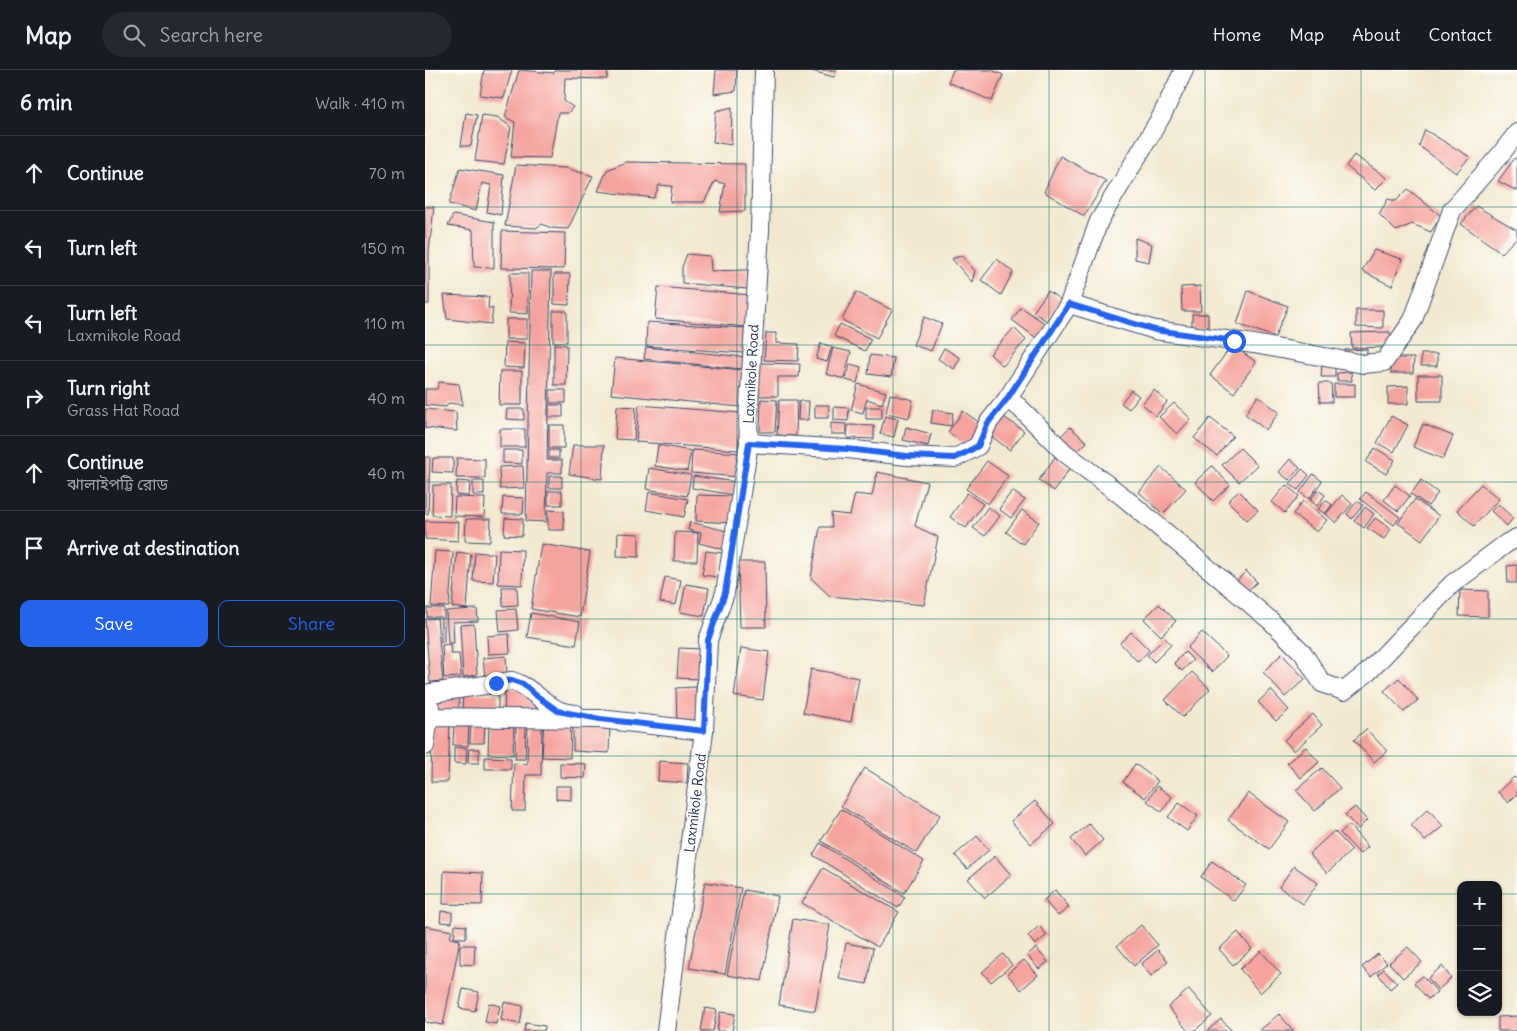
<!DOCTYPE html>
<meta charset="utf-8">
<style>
body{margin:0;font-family:Delius,"Noto Sans Bengali",sans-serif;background:#242831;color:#f1f3f6}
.controls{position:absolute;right:15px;bottom:15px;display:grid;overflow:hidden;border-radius:10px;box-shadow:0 1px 4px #0004}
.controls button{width:45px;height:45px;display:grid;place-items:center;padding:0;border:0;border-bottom:1px solid #363941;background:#171b24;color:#f1f3f6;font:25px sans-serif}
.stop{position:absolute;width:15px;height:15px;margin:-11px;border:4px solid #2563eb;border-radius:50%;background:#fff}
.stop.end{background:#2563eb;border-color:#fff;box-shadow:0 1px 5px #0008}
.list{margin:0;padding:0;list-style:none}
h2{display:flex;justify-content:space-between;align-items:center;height:65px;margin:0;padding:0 20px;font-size:21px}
h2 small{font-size:16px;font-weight:400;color:#9ea1a6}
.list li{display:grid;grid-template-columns:32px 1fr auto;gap:15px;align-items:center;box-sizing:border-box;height:75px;padding:0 20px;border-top:1px solid #363941}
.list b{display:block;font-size:19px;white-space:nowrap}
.list p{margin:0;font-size:16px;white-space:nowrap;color:#9ea1a6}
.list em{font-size:16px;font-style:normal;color:#9ea1a6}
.actions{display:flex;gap:10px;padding:15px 20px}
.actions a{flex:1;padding:11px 0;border:1px solid #2563eb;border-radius:10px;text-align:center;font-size:18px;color:#2563eb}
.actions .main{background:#2563eb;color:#fff}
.icon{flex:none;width:28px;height:28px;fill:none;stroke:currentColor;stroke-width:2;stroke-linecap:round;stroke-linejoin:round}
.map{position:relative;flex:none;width:1092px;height:961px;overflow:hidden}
header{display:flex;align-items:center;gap:30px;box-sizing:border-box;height:70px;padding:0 25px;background:#171b24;border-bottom:1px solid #363941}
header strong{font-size:24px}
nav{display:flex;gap:28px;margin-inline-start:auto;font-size:18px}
.search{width:350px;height:45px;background:#242831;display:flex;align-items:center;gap:12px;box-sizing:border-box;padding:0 18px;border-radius:28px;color:#9ea1a6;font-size:19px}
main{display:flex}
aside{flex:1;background:#171b24}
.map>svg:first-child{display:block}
.building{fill:#f5a39e}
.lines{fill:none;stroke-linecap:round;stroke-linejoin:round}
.minor-casing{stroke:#3b4b6f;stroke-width:20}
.minor{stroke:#fff;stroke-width:18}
.route{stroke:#2563eb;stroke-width:6}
.grid{fill:none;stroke:#0f766e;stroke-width:1;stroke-opacity:0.55}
.labels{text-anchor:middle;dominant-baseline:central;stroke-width:4;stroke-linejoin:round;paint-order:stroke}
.street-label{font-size:14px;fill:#1b2f5e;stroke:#fdfcf7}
</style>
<header>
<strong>Map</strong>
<div class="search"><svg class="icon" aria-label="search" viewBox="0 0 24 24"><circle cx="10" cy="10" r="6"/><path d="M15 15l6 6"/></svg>Search here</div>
<nav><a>Home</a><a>Map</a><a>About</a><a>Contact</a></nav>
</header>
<main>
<aside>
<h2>6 min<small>Walk · 410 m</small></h2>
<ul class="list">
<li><svg class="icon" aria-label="ahead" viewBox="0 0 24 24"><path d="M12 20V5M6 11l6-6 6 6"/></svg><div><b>Continue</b></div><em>70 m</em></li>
<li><svg class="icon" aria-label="left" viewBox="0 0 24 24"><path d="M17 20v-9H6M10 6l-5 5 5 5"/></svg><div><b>Turn left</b></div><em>150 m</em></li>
<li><svg class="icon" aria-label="left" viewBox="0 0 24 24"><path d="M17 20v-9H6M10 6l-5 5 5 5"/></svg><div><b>Turn left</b><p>Laxmikole Road</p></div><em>110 m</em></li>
<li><svg class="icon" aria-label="right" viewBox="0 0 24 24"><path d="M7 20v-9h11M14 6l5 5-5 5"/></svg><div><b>Turn right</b><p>Grass Hat Road</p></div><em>40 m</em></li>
<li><svg class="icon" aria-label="ahead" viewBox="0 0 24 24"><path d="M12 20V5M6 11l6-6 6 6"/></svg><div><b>Continue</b><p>ঝালাইপট্টি রোড</p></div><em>40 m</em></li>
<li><svg class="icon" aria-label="arrive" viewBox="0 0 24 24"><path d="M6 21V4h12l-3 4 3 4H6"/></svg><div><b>Arrive at destination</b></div></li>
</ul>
<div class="actions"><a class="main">Save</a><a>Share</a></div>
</aside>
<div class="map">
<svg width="1092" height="961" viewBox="0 0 1092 961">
<rect width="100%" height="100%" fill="#fdfcf7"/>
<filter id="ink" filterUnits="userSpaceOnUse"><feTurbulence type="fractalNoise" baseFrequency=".02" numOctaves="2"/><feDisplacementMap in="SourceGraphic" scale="10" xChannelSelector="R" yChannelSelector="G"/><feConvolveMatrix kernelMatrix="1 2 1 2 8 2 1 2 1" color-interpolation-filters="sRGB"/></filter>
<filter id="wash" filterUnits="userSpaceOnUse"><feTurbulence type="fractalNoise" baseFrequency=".0096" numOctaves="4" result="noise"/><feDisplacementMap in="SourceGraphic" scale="20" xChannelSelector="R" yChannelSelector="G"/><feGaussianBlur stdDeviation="1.12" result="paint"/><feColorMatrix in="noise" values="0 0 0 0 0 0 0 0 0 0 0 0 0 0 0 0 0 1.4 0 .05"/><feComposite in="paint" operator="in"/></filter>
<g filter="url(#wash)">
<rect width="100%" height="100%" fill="#f2e9d0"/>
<g id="blocks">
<path class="building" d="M59,0H87L79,28L55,25Z
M94,0L129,3L131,0H183L182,9L140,8L139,31L148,37L143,43H133L125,88L86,87L90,52L80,47Z
M291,0H312L311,21L289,24Z
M383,0H412L409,7Z
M528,0H567L578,5L567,31L523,12Z
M307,37L306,75L288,72L291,41Z
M41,43L52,45L46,76H36Z
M57,45L72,47L86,57L79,94L50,91Z
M1000,60L1045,87L1031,103L994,76Z
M929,85L962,108L950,120L921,96Z
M635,86L681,111L659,146L619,122Z
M1090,88L1092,90V121L1073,111Z
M201,92L320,94V141L295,142L300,114L290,111L279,132H245L247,116L234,115L229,128L173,121L182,100Z
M91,95L140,98L168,106L143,159L126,158L117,154L111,158L80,156Z
M35,98L79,105L76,145L62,142L66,115L57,113L51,141L24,134Z
M983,119L1016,146L1006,162L987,154L971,161L954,144L963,129L971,131Z
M1051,136L1092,160V167L1077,183L1036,154Z
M0,137H9L4,182V234H0Z
M28,145L69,152V198L49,197L48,160L23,156Z
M77,161L140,163L139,199L76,198Z
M710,168L727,174L724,192L710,189Z
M949,180L977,189L967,216L937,201Z
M262,184L285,186L286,201L323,200L322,219L257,213V197Z
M537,185L550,201L547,212L527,189Z
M572,189L588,202L576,225L556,210Z
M106,201H126L122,390H137V403H122L121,452L101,451Z
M85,203H103V244L84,243Z
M129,204H145L144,235L129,234Z
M775,216L776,241H757L756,217Z
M233,217L326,225L323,257L230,249Z
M623,221L636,230L622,251L608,242Z
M823,221L863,236L850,267L812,254Z
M431,222L467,240L452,268L417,250Z
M19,225L64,227L63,238H68L66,254L22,249Z
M596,237L624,256L614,270L587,250Z
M931,240H958V258L931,257Z
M128,241H142V272H128Z
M767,244H783V259H767Z
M499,247L517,254L506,281L488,275Z
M81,249H102V269H81Z
M222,252L320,258L318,283L221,276Z
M415,254L446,269L440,281L409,266Z
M589,258L601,270L578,296L565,284Z
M965,262L966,277L927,278L926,263Z
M341,263H351V273L374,274L373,291L339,290Z
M80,272L100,273L99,298L79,297Z
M396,273L407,277L402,292L391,289Z
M129,274L142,275L141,315H129Z
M807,275L831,292L809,323L785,305Z
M221,277L319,287L317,299L219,289Z
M408,278L426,282L419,309L401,304Z
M519,278L535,288L529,299L513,289Z
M942,279V284L920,285V280Z
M996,284H1012V296H996Z
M445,285L469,288L466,307L443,304Z
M190,288L318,300L315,337L186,324Z
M967,288H989L988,303H966Z
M335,293L375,294L374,307H353V326H334Z
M897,293L910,294V307H896Z
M425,294L436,297L432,313L421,310Z
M75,301H97V335H74Z
M926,302L927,311H912V303Z
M993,305H1017V331H993Z
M14,312L34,314L38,335L24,333L21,337L0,335V319H12Z
M894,313H906L907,332H895Z
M433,314L461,322L457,334L442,329L438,343L426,340Z
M909,314H930V327H909Z
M983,316V334H963V317Z
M125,320H141V333H125Z
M706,320L714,326L704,339L696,333Z
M729,320L742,332L731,346L717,334Z
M465,324L488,330L484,348L461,343Z
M833,326L854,342L841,360L820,344Z
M336,329L352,330L350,362H335Z
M354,330H372L371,366L352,365Z
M374,331H384L383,350H373Z
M749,333L766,349L752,364L734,347Z
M124,335H138V347H124Z
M214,335L316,343L313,380L211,372Z
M390,335H404L403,348H390Z
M192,336L211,337L209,370L190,369Z
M409,337L424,338L423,351L409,350Z
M441,337H457V349H441Z
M0,339L31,342L32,361L0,358Z
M82,339H99V350L81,349Z
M508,340L528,343L526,356L506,353Z
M538,341L559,356L544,378L523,362Z
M576,345L599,361L585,380L563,364Z
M460,346L473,349L469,367L455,364Z
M966,346L983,355L969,382L952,373Z
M785,348L808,366L792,386L769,368Z
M406,353L421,354V364H406Z
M998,354L1028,366L1018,389L988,377Z
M124,355H139V378H124Z
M423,355L449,356V369L422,368Z
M481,357L506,364L503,376L478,370Z
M645,357L662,372L650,384L633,369Z
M75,359H100V377H75Z
M148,375H179L177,409L144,404Z
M233,375L266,381L262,401L230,396Z
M815,378L832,395L814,412L797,395Z
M950,378L970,390L961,404L941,392Z
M78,380H97V394L78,393Z
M124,380H134V388H124Z
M267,380L316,383L314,407L266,403Z
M0,387H5L3,444H0Z
M630,387L645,398L629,421L614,410Z
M8,388H28V403L7,402Z
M32,388L60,389V408H31Z
M865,389L875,398L864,410L854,402Z
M562,391L583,406L563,434L541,419Z
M98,396L99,418L75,419L74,397Z
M787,396L805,415L788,431L770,412Z
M736,397L761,419L738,444L714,422Z
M224,398L266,405L262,426L221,419Z
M877,399L884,405L873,420L865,414Z
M452,402L502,412L490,456L513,467L499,535L405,526L386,508L395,457H407L406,443L425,445L430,424L447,426Z
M888,404L897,411L884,429L875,422Z
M124,406H137V418H124Z
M268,406L311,412L309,425L267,418Z
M996,410L1013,423L1003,436L986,424Z
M32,411L45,412L44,426L31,425Z
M48,411H59V425H48Z
M1056,414L1074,429L1049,456L1032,440Z
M8,415H26L25,446L7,445Z
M861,415L874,426L860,443L847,432Z
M970,415L985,426L973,441L959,430Z
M893,420L900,425L892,436L885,430Z
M123,421H137V435H123Z
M587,421L600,430L586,448L574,439Z
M814,421L833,440L822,450L803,431Z
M224,422L263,429L259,447L221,440Z
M941,422L975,447L969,455L935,429Z
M542,423L558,434L541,458L525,447Z
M272,425L308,426L307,453L271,451Z
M917,425L927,434L911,453L901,444Z
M30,427L60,428L59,447L29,446Z
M78,427L99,428L98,444H77Z
M990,429L1014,446L997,470L973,453Z
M901,430L907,435L900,444L893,439Z
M878,431L902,450L892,462L868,444Z
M932,431L938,435L927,449L922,444Z
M1073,434L1088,448L1082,456L1066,441Z
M563,437L575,446L560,466L548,458Z
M940,437L949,444L939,458L929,451Z
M123,440L139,441V460H123Z
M597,440L614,452L598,474L581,462Z
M80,448L98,449L97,466L79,465Z
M950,448L966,459L959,469L942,458Z
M41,449H66L65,472L40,471Z
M0,451L34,452L33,471L0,469Z
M265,452L306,462L301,480L274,473L276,463L263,460Z
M250,462L273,463L272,491H249Z
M193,463L214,464V487L192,486Z
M116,474L165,482L155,547L106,539Z
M74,479L98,480L97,515L73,514Z
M10,481L28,482L24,537L6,536Z
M281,481L297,483L294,507L277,505Z
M32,482L46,484L42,539L27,537Z
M50,482L70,484L68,512L48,511Z
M313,492H340L341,557H315Z
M1092,495V513H1083L1082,496Z
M821,501L832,512L818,525L808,515Z
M240,507L256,510L251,535L235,532Z
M261,514L284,518L279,546L255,542Z
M77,517H92L93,535L78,536Z
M1035,520L1063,521V547L1034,546Z
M734,534L751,551L736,566L719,549Z
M2,538H19V572H16V547H2Z
M47,539H52L53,551L28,552L29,573H23L21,541Z
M91,539L93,560L75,562L73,540Z
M106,543L155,552L151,575L102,567Z
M12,548L18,611L5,612L0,549Z
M49,554L52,605L38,607L35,555Z
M706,562L724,580L713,592L695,573Z
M777,562L802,586L787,602L762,578Z
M84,564L85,583L63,584L62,566Z
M740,568L746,575L729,592L722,585Z
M25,574L26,584H34L36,607L19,608L17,575Z
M254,578L276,579L274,609L252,608Z
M316,578L344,582L338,630L309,626Z
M760,582L768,590L757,601L749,593Z
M857,584L880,609L860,627L838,602Z
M81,586L82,605L60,607L58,588Z
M386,599L434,608L426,652L378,643Z
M767,602L785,619L758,647L740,630Z
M974,608L993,630L979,642L959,621Z
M271,617L272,650L252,651L251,618Z
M80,618L98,619L121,643L79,645Z
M846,620L864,640L851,651L833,632Z
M38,623L73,624V642H37Z
M13,624L34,625V642H13Z
M888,644L897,655L869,681L859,670Z
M7,649L25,650L23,712H6Z
M29,649L44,650L43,676L28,675Z
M46,651L60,652L59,673H45Z
M64,651L89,652L88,685L63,684Z
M119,651L146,652L145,688L117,687Z
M103,652H117L116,705H101L100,741H87L89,693L102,694Z
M91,653L101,654L100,689H90Z
M148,653L185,654L184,683L148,681Z
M941,659L962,681L949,692L929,670Z
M29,677L42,678L41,694L29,693Z
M881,677L894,692L876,708L862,693Z
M44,679H54V693H43Z
M60,687L86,688V699H60Z
M234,691L263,693L262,713L233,711Z
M135,693L161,694L160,708L135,707Z
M710,694L733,711L720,728L698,712Z
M440,698L515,745L491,783L416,736Z
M897,698L915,718L890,741L871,720Z
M1089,707L1092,710V724L1083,733L1073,722Z
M131,716H146V730L131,729Z
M732,716L747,727L737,742L722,731Z
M823,723L864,752L844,779L803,750Z
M610,731L630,754L606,774L586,751Z
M754,733L773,746L762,761L743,747Z
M930,737L942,750L933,759L920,745Z
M416,739L499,791L479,823L396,771Z
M1003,739L1018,756L1000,771L986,755Z
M664,754L678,770L660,786L646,769Z
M924,755L943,777L935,784L915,763Z
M909,761L927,780L902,803L884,784Z
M552,766L564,780L542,799L530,785Z
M395,773L480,827L473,838L388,785Z
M570,786L586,805L560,828L543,809Z
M787,791L821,815L809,831L776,807Z
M869,796L893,813L878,834L854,817Z
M398,798L474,842L453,877L377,833Z
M19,801L58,803L57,835L18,834Z
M280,812L316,818L300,904L264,898Z
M319,820L353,826L337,911L302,905Z
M630,820L644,837L633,846L619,830Z
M16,841L27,842V853L15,852Z
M368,849L405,855L390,941L354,935Z
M30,855L41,856V868H29Z
M716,855L733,875L709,896L692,876Z
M0,856L27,861L25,868L35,870L18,955L0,952Z
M614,856L622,865L610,875L603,866Z
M813,862L827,879L808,895L794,879Z
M421,873L448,878L442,914L414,909Z
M35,875H50L49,895L35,894Z
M983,877L997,892L978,908L964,893Z
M611,878L623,892L614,899L602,885Z
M733,880L743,891L726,906L716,894Z
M836,881L856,904L835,923L815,899Z
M578,884L587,895L566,912L557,902Z
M953,884L962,893L946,907L937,897Z
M599,890L613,905L596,920L582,904Z
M1017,896L1026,908L1013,920L1003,908Z
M959,899L972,913L965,919L953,904Z
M998,906L1012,922L1003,929L989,913Z
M38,919L54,922L50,941L34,938Z
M764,919L787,946L769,961H763L743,937Z
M79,932L98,936L95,954L76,950Z
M64,933L75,936L71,954L60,952Z
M280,938L292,940L288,961H276Z
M295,942L310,944L307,961H292Z
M854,944L869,961H834Z
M1092,946V961H1073V947Z
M796,949L807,961H782Z
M101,953L120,956L119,961H99Z"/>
</g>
</g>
<g filter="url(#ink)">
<use href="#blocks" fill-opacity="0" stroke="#3b4b6f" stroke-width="1"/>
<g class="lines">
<g class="minor-casing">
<path id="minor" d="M644,234L730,260L829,274L938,294L959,292L988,250L1027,140L1075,85L1092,63
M582,329L644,234L674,151L736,47L759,0
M324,373L422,379L482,386L530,388L553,376L563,353L582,329L594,337L640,383L696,425L846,551L878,583L897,613L919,621L943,602L1027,514L1082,473L1092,468
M0,624L87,611C104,616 116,631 131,639C137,643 145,643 151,644
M0,647L175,649L279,661
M0,676L5,637
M241,961L279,661L283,570L300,523L324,373L323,351L335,161L339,0"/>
</g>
<use href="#minor" class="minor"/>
</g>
</g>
<g class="lines" filter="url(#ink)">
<path class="route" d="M71,613L87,610L98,614L109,624L133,641L175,649L279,661L283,570L300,523L324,373L422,379L482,386L530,388L553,376L563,353L582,329L644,234L730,260L809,271"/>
</g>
<path class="grid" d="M156,0V961M312,0V961M468,0V961M624,0V961M780,0V961M936,0V961M0,137H1092M0,275H1092M0,412H1092M0,549H1092M0,686H1092M0,824H1036M1073,824H1092"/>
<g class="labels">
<g class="street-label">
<text transform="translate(326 304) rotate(-87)">Laxmikole Road</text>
<text transform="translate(270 733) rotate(-83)">Laxmikole Road</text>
</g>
</g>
</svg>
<div class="controls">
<button>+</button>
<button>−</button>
<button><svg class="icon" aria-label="layers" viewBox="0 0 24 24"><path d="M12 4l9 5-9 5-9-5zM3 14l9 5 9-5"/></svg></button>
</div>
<div class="stop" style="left:809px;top:271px"></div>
<div class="stop end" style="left:71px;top:613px"></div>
</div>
</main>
